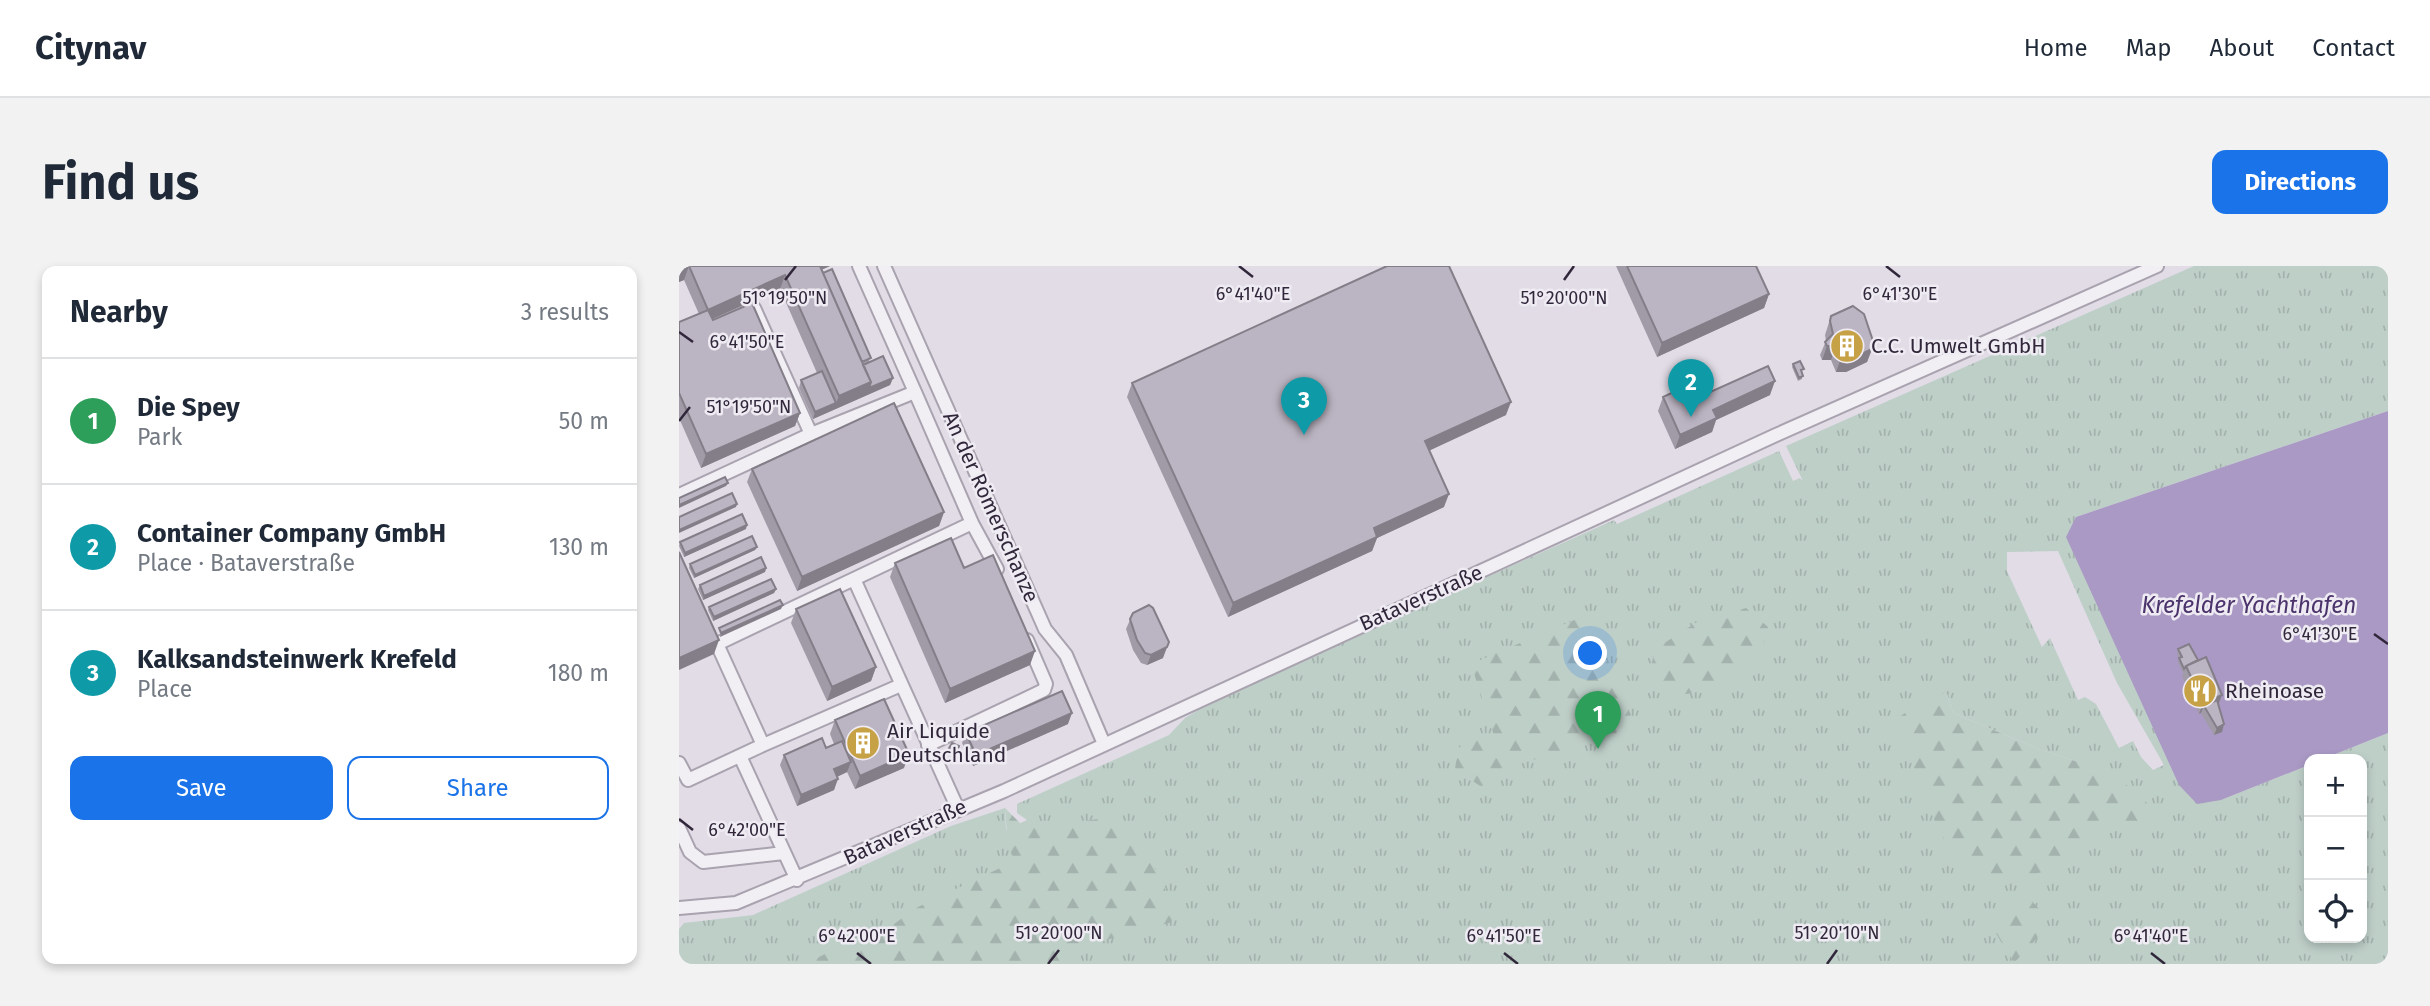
<!DOCTYPE html>
<meta charset="utf-8">
<style>
body{margin:0;font-family:"Fira Sans",sans-serif;background:#f2f2f3;color:#1f2937}
.controls{position:absolute;right:21px;bottom:21px;display:grid;overflow:hidden;border-radius:14px;box-shadow:0 4px 10px #0003}
.controls button{width:63px;height:63px;display:grid;place-items:center;padding:0;border:0;border-bottom:2px solid #e0e1e3;background:#fff;color:#1f2937;font:35px sans-serif}
.you{position:absolute;left:912px;top:388px;width:24px;height:24px;margin:-18px;border:5px solid #fff;border-radius:50%;background:#1a73e8;box-shadow:0 0 0 10px #1a73e833}
.badge{display:grid;place-items:center;width:46px;height:46px;border-radius:50%;background:#1a73e8;color:#fff;font-size:23px;font-weight:700}
.pin{position:absolute;translate:-50% -58px;filter:drop-shadow(0 2px 4px #0008)}
.pin::after{content:'';position:absolute;top:37px;width:24px;height:21px;background:inherit;clip-path:polygon(0 0,100% 0,50% 100%)}
.list{margin:0;padding:0;list-style:none}
h2{display:flex;justify-content:space-between;align-items:center;height:91px;margin:0;padding:0 28px;font-size:30px}
h2 small{font-size:23px;font-weight:400;color:#747a83}
.list li{display:grid;grid-template-columns:46px 1fr auto;gap:21px;align-items:center;box-sizing:border-box;height:126px;padding:0 28px;border-top:2px solid #e0e1e3}
.list b{display:block;font-size:26px;white-space:nowrap}
.list p{margin:0;font-size:23px;white-space:nowrap;color:#747a83}
.list em{font-size:23px;font-style:normal;color:#747a83}
.actions{display:flex;gap:14px;padding:21px 28px}
.actions a{flex:1;padding:16px 0;border:2px solid #1a73e8;border-radius:14px;text-align:center;font-size:24px;color:#1a73e8}
.actions .main{background:#1a73e8;color:#fff}
.icon{flex:none;width:38px;height:38px;fill:none;stroke:currentColor;stroke-width:2;stroke-linecap:round;stroke-linejoin:round}
.map{position:relative;flex:none;width:1709px;height:698px;overflow:hidden;border-radius:14px}
header{display:flex;align-items:center;gap:42px;box-sizing:border-box;height:98px;padding:0 35px;background:#fff;border-bottom:2px solid #e0e1e3}
header strong{font-size:33px}
nav{display:flex;gap:38px;margin-inline-start:auto;font-size:24px}
.intro{display:flex;align-items:center;justify-content:space-between;box-sizing:border-box;height:168px;padding:0 42px}
h1{margin:0;font-size:49px}
.button{padding:18px 32px;border-radius:14px;background:#1a73e8;color:#fff;font-size:24px;font-weight:700}
main{display:flex;gap:42px;padding:0 42px}
aside{flex:1;background:#fff;border-radius:14px;box-shadow:0 4px 10px #0003}
.map>svg:first-child{display:block}
.grass{fill:url(#grass-tufts);fill-rule:evenodd}
.forest{fill:url(#forest-firs)}
.water{fill:#a999c4}
.lines{fill:none;stroke-linecap:round;stroke-linejoin:round}
.minor-casing{stroke:#a9a2af;stroke-width:16}
.minor{stroke:#f1eff4;stroke-width:12}
.wall{fill:#a19ba7}
.shaded-wall{fill:#837e88}
.building{fill:#bbb4c2;stroke:#837e88;stroke-width:2}
.ticks{fill:none;stroke:#31273b;stroke-width:2.5}
.labels{text-anchor:middle;dominant-baseline:central;stroke-width:5;stroke-linejoin:round;paint-order:stroke}
.poi-label{font-size:21px;fill:#31273b;stroke:#efebf3;text-anchor:start}
.street-label{font-size:21px;fill:#31273b;stroke:#efebf3}
.water-label{font-size:23px;font-style:italic;fill:#4b336c;stroke:#efebf3}
.ticks-label{font-size:18px;text-anchor:middle;fill:#31273b;stroke:#efebf3;stroke-width:5;stroke-linejoin:round;paint-order:stroke}
</style>
<header>
<strong>Citynav</strong>
<nav><a>Home</a><a>Map</a><a>About</a><a>Contact</a></nav>
</header>
<div class="intro"><h1>Find us</h1><a class="button">Directions</a></div>
<main>
<aside>
<h2>Nearby<small>3 results</small></h2>
<ul class="list">
<li><span class="badge" style="background:#2e9e5b">1</span><div><b>Die Spey</b><p>Park</p></div><em>50 m</em></li>
<li><span class="badge" style="background:#0f9aa8">2</span><div><b>Container Company GmbH</b><p>Place · Bataverstraße</p></div><em>130 m</em></li>
<li><span class="badge" style="background:#0f9aa8">3</span><div><b>Kalksandsteinwerk Krefeld</b><p>Place</p></div><em>180 m</em></li>
</ul>
<div class="actions"><a class="main">Save</a><a>Share</a></div>
</aside>
<div class="map">
<svg width="1709" height="698" viewBox="0 0 1709 698">
<defs>
<pattern id="grass-tufts" width="24" height="20" patternUnits="userSpaceOnUse" patternTransform="scale(1.75)"><rect width="24" height="20" fill="#becfc8"/><path d="M3 7l-1-3M5 7V3M7 7l1-3M15 17l-1-3M17 17v-4M19 17l1-3" fill="none" stroke="#a4b2ad"/></pattern>
<pattern id="forest-firs" width="22" height="20" patternUnits="userSpaceOnUse" patternTransform="scale(1.75)"><rect width="22" height="20" fill="#becfc8"/><path d="M5 1l3.5 6h-7zM16 11l3.5 6h-7z" fill="#a4b2ad"/></pattern>
</defs>
<rect width="100%" height="100%" fill="#e1dce6"/>
<path class="grass" d="M1515,0H1709V145L1397,251L1542,534L1630,499V672H1683V493H1644L1709,467V698H0V663L5,657L74,649L272,560L326,542L327,564L348,554L338,547V538L490,469L506,452L546,428L935,254L938,258L1100,185L1114,215L1121,212L1124,215L1107,180ZM1379,285L1438,417L1485,499L1474,504L1462,491L1454,475L1440,482L1417,438L1406,431L1399,434L1371,372L1363,381L1328,305V286ZM1268,428L1274,447L1362,484L1408,499L1230,445Z"/>
<path class="forest" d="M1067,342L1089,361L1081,394L1040,422L991,431L970,410L976,383L1018,356Z
M907,349L952,449L935,468L838,499L804,522L776,503L779,483L794,468L817,476L792,398Z
M1256,426L1268,428L1274,447L1362,484L1408,499L1455,523L1480,550L1450,566L1425,560L1373,603L1324,618L1303,620L1260,566L1216,454Z
M326,542L344,560L353,562L434,551C468,574 480,612 498,649L490,657L427,674L374,698H126L172,675L212,660L239,641L336,595L329,581Z
M1351,633L1366,649L1359,671L1335,697L1313,661L1321,649Z"/>
<path class="water" d="M1709,145V467L1644,493H1630V499L1542,534L1518,538L1500,519L1387,271L1397,251Z"/>
<g class="lines">
<g class="minor-casing">
<path id="minor" d="M180,0L236,126
M205,0L366,363L387,389L425,478
M75,42L132,168
M0,229L132,168L236,126L293,257L175,313
M293,257L318,303
M222,419L84,479L38,378L175,313L279,543
M249,479L365,424L367,418L348,374
M61,490L118,614
M0,497L9,514L84,479
M0,562L11,586L24,596L105,587
M0,642L57,637L325,525L1097,169L1478,0"/>
</g>
<use href="#minor" class="minor"/>
</g>
<path class="wall" d="M0,0H151L142,4L191,96L214,112L211,119L134,153L120,122L122,114L138,107L101,23L34,53L121,147L116,160L22,202L0,152V56L20,48L5,14L0,16Z
M937,0H1077L1090,28L1085,42L978,91Z
M1152,50L1195,78L1188,96L1167,106H1157L1152,94H1143L1141,89L1147,75L1146,69Z
M1114,98L1123,107V113L1119,115L1113,101Z
M453,117L827,149L750,184L765,241L698,272L693,285L549,351L448,131Z
M1027,128L1091,129L1037,154L1033,166L996,183L979,145L984,131Z
M73,203L265,246L260,260L118,325L68,216Z
M67,263L5,291L0,280L1,276Z
M78,281L76,284L15,312L10,302L11,298Z
M216,297L285,302L351,399L266,437L211,311Z
M87,302L86,306L24,334L19,323L21,319Z
M97,323L95,327L34,355L29,344L30,341Z
M117,343L197,401L192,415L148,435L112,357Z
M454,347L484,392L468,399L462,397L454,384L447,363Z
M1499,383L1519,394L1543,429L1540,438L1543,466L1535,469L1522,447L1520,448L1503,410L1505,406L1504,407L1499,396L1500,392L1498,387Z
M156,454L225,502L176,523L168,506L158,511L155,524L118,540L101,499L105,489L147,482L155,478L151,468Z
M389,458L294,500L283,477L287,467Z
M273,477L280,480L276,491L268,488Z"/>
<path class="shaded-wall" d="M10,0L5,14L0,16V4Z
M136,0H151L133,8Z
M106,9L101,23L24,57L29,44Z
M1090,28L1085,42L978,91L983,77Z
M1148,80H1157L1152,94H1143Z
M1193,83L1188,96L1167,106H1157L1162,92Z
M214,112L211,119L134,153L136,146L157,137L160,130L192,116Z
M1096,115L1091,129L1037,154L1033,166L996,183L1001,169L1034,144Z
M832,136L827,149L741,189L746,175Z
M121,147L116,160L22,202L27,188Z
M49,217L47,220L0,242V239Z
M770,228L765,241L698,272L693,285L549,351L554,337L695,262Z
M58,238L57,241L0,267V264Z
M265,246L260,260L118,325L123,311Z
M68,259L67,263L5,291L6,287Z
M78,281L76,284L15,312L16,309Z
M87,302L86,306L24,334L25,330Z
M97,323L95,327L34,355L35,351Z
M104,339L102,343L41,371L42,367Z
M40,374L35,388L0,404V392Z
M490,376L484,392L468,399L472,389Z
M356,385L351,399L266,437L271,423Z
M197,401L192,415L148,435L153,421Z
M1543,429L1539,439L1525,440L1522,447L1520,448L1524,437Z
M393,447L389,458L294,500L297,489Z
M1545,458L1543,466L1535,469L1538,462Z
M230,488L225,502L176,523L181,510Z
M172,496L168,506L151,514L155,503Z
M159,513L155,524L118,540L122,529Z"/>
<path class="building" d="M0,0H9L0,4Z
M10,0H141L192,116L160,130L106,9L29,44Z
M708,0H770L832,136L746,175L770,228L695,262L698,271L554,337L453,117Z
M948,0H1077L1090,28L983,77Z
M153,3L192,92L183,96L144,7Z
M73,37L121,147L27,188L0,127V56L29,44L34,54Z
M1174,40L1185,48L1195,78L1193,83L1172,93L1162,92L1157,80H1148L1146,76L1154,68L1151,55L1152,50Z
M204,90L214,112L190,122L192,116L184,99Z
M1121,95L1125,103L1122,104L1124,110L1120,112L1114,98Z
M1089,100L1096,115L1034,144L1038,152L1001,169L984,131L1020,114L1027,128Z
M143,105L157,137L136,146L122,114Z
M215,137L265,246L123,311L73,203Z
M46,211L49,217L0,239V232Z
M53,227L58,238L0,264V251Z
M63,248L68,259L6,287L1,276Z
M73,270L78,281L16,309L11,298Z
M272,272L285,302L314,289L356,385L271,423L216,297Z
M0,286L40,374L0,392Z
M82,291L87,302L25,330L21,319Z
M92,313L97,323L35,351L30,341Z
M161,323L197,401L153,421L117,343Z
M101,334L104,339L42,367L40,362Z
M470,339L474,342L490,376L488,381L472,389L466,387L458,374L451,353L454,347Z
M1510,378L1519,394L1507,400L1505,403L1500,392L1503,391L1499,383Z
M1527,391L1543,429L1524,437L1507,400Z
M383,425L393,447L297,489L287,467Z
M205,433L230,488L181,510L156,454Z
M1538,434L1545,458L1538,462L1525,440Z
M143,472L147,482L163,475L172,496L155,503L159,513L122,529L105,489Z
M273,477L280,480L277,488L269,484Z"/>
<path class="ticks" d="M560,0L574,11M1207,0L1221,11M106,14L117,0M885,14L895,0M0,66L14,76M0,155L11,141M1695,368L1709,378M0,553L14,564M178,687L192,698M825,687L839,698M1472,687L1486,698M369,698L380,684M1148,698L1158,684"/>
<defs>
<g id="building-disc" transform="scale(1.75)"><circle r="9.5" fill="#c6a146" stroke="#efebf3"/><path d="M-4-6H4V6H1V3H-1V6H-4ZM-2.5-4.3h1.7v1.8h-1.7ZM.8-4.3h1.7v1.8H.8ZM-2.5-1h1.7V.8h-1.7ZM.8-1h1.7V.8H.8Z" fill="#fff"/></g>
<g id="restaurant-disc" transform="scale(1.75)"><circle r="9.5" fill="#c6a146" stroke="#efebf3"/><path d="M-5-6h1v4h1v-4h1v4h1v-4h1v5L-1.5 .5V6h-2V.5L-5-1ZM5-6V6H3V1.5H1.5Q1.5-4 5-6Z" fill="#fff"/></g>
</defs>
<g fill-rule="evenodd">
<use href="#building-disc" x="1168" y="80"/>
<use href="#restaurant-disc" x="1521" y="425"/>
<use href="#building-disc" x="184" y="477"/>
</g>
<g class="labels">
<g class="poi-label">
<text x="1192" y="80">C.C. Umwelt GmbH</text>
<text x="1546" y="425">Rheinoase</text>
<text x="208" y="465">Air Liquide<tspan x="208" dy="24">Deutschland</tspan></text>
</g>
<g class="street-label">
<text transform="translate(312 241) rotate(66)">An der Römerschanze</text>
<text transform="translate(742 332) rotate(-24)">Bataverstraße</text>
<text transform="translate(226 566) rotate(-24)">Bataverstraße</text>
</g>
<g class="water-label">
<text x="1570" y="339">Krefelder Yachthafen</text>
</g>
</g>
<g class="ticks-label">
<text x="1221" y="34">6°41'30"E</text>
<text x="574" y="34">6°41'40"E</text>
<text x="106" y="38">51°19'50"N</text>
<text x="885" y="38">51°20'00"N</text>
<text x="68" y="82">6°41'50"E</text>
<text x="70" y="147">51°19'50"N</text>
<text x="1641" y="374">6°41'30"E</text>
<text x="68" y="570">6°42'00"E</text>
<text x="380" y="673">51°20'00"N</text>
<text x="1158" y="673">51°20'10"N</text>
<text x="178" y="676">6°42'00"E</text>
<text x="825" y="676">6°41'50"E</text>
<text x="1472" y="676">6°41'40"E</text>
</g>
</svg>
<div class="controls">
<button>+</button>
<button>−</button>
<button><svg class="icon" aria-label="locate" viewBox="0 0 24 24"><circle cx="12" cy="12" r="6"/><path d="M12 2v4M12 18v4M2 12h4M18 12h4"/></svg></button>
</div>
<div class="you"></div>
<div class="pin badge" style="left:919px;top:483px;background:#2e9e5b">1</div>
<div class="pin badge" style="left:1012px;top:151px;background:#0f9aa8">2</div>
<div class="pin badge" style="left:625px;top:169px;background:#0f9aa8">3</div>
</div>
</main>
